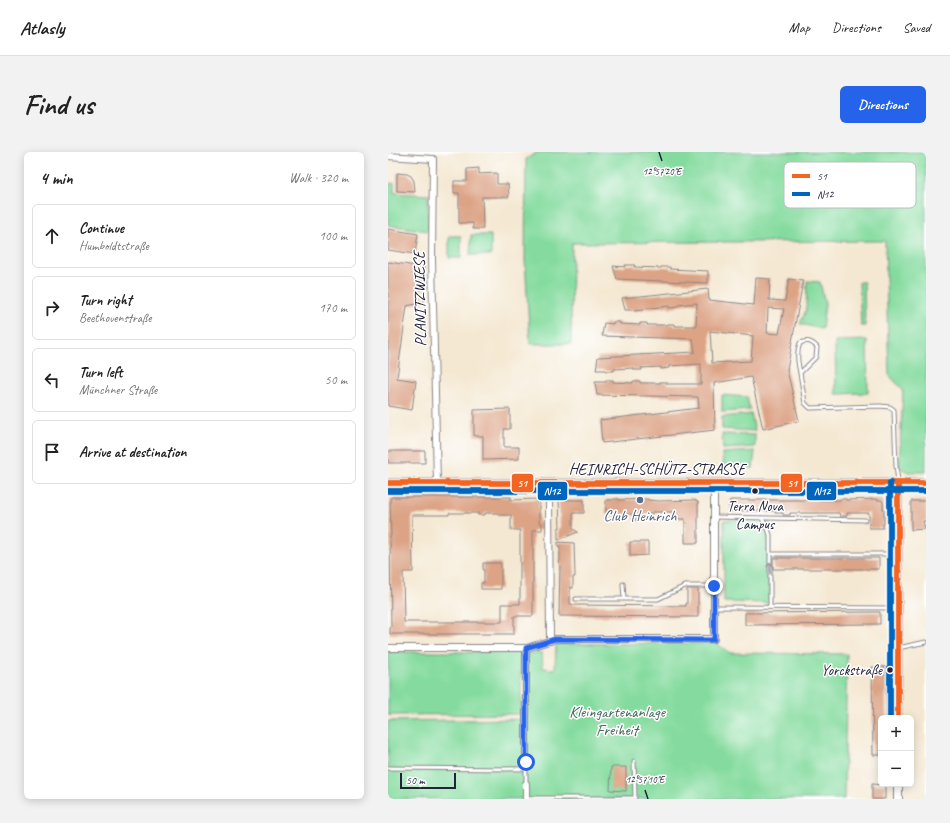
<!DOCTYPE html>
<meta charset="utf-8">
<style>
body{margin:0;font-family:Caveat,sans-serif;background:#f2f2f2;color:#222}
.controls{position:absolute;right:12px;bottom:12px;display:grid;overflow:hidden;border-radius:6px;box-shadow:0 2px 10px #0003}
.controls button{width:36px;height:36px;display:grid;place-items:center;padding:0;border:0;border-bottom:1px solid #e0e0e0;background:#fff;color:#222;font:20px sans-serif}
.scale{position:absolute;left:12px;bottom:10px;width:56px;box-sizing:border-box;padding-left:4px;border:2px solid #22223b;border-top:0;font-size:11px;line-height:14px;white-space:nowrap;color:#22223b;-webkit-text-stroke:3px #fff;paint-order:stroke}
.stop{position:absolute;width:12px;height:12px;margin:-9px;border:3px solid #2563eb;border-radius:50%;background:#fff}
.stop.end{background:#2563eb;border-color:#fff;box-shadow:0 1px 4px #0008}
.list{margin:0;padding:0;list-style:none}
h2{display:flex;justify-content:space-between;align-items:center;height:52px;margin:0;padding:0 16px;font-size:17px}
h2 small{font-size:13px;font-weight:400;color:#767676}
.list li{display:grid;grid-template-columns:26px 1fr auto;gap:12px;align-items:center;box-sizing:border-box;height:64px;margin:0 8px 8px;padding:0 8px;border:1px solid #e0e0e0;border-radius:6px}
.list b{display:block;font-size:15px;white-space:nowrap}
.list p{margin:0;font-size:13px;white-space:nowrap;color:#767676}
.list em{font-size:13px;font-style:normal;color:#767676}
.icon{flex:none;width:22px;height:22px;fill:none;stroke:currentColor;stroke-width:2;stroke-linecap:round;stroke-linejoin:round}
.map{position:relative;flex:none;width:538px;height:647px;overflow:hidden;border-radius:6px}
header{display:flex;align-items:center;gap:24px;box-sizing:border-box;height:56px;padding:0 20px;background:#fff;border-bottom:1px solid #e0e0e0}
header strong{font-size:19px}
nav{display:flex;gap:22px;margin-inline-start:auto;font-size:14px}
.intro{display:flex;align-items:center;justify-content:space-between;box-sizing:border-box;height:96px;padding:0 24px}
h1{margin:0;font-size:28px}
.button{padding:10px 18px;border-radius:6px;background:#2563eb;color:#fff;font-size:14px;font-weight:700}
main{display:flex;gap:24px;padding:0 24px}
aside{flex:1;background:#fff;border-radius:6px;box-shadow:0 2px 10px #0003}
.map>svg:first-child{display:block}
.green{fill:#85db9f;stroke:#547e6d}
.building{fill:#dca385;fill-rule:evenodd}
.lines{fill:none;stroke-linecap:round;stroke-linejoin:round}
.lane-casing{stroke:#8b8586;stroke-width:5}
.street-casing{stroke:#8b8586;stroke-width:8}
.secondary-casing{stroke:#8b8586;stroke-width:10}
.lane{stroke:#fff;stroke-width:3}
.street{stroke:#fff;stroke-width:6}
.secondary{stroke:#fff;stroke-width:8}
.bus-1-casing{stroke:#fff;stroke-width:9}
.bus-2-casing{stroke:#fff;stroke-width:9}
.bus-1{stroke:#f26522;stroke-width:6}
.bus-2{stroke:#0065bd;stroke-width:6}
.oneway{stroke:#9c9ca7}
.route{stroke:#2563eb;stroke-width:5}
.ticks{fill:none;stroke:#22223b;stroke-width:1.5}
.bus-dot{fill:#22223b;stroke:#fff;stroke-width:1.5}
.service-dot{fill:#5c6f8a;stroke:#fff;stroke-width:1.5}
.labels{text-anchor:middle;dominant-baseline:central;stroke-width:3;stroke-linejoin:round;paint-order:stroke}
.bus-label{font-size:15px;fill:#22223b;stroke:#fff}
.street-label{font-size:16px;fill:#22223b;stroke:#fff}
.service-label{font-size:16px;fill:#4e5e75;stroke:#fff}
.park-label{font-size:16px;fill:#45635e;stroke:#fff}
.key{fill:#fff;stroke:#bdbdc4;stroke-width:1}
.key-label{font-size:11px;fill:#22223b}
.ticks-label{font-size:10px;text-anchor:middle;fill:#22223b;stroke:#fff;stroke-width:3;stroke-linejoin:round;paint-order:stroke}
.line-badge{stroke:#fff;stroke-width:1.5}
.badge-label{font-size:11px;text-anchor:middle;font-weight:bold;fill:#fff}
</style>
<header>
<strong>Atlasly</strong>
<nav><a>Map</a><a>Directions</a><a>Saved</a></nav>
</header>
<div class="intro"><h1>Find us</h1><a class="button">Directions</a></div>
<main>
<aside>
<h2>4 min<small>Walk · 320 m</small></h2>
<ul class="list">
<li><svg class="icon" aria-label="ahead" viewBox="0 0 24 24"><path d="M12 20V5M6 11l6-6 6 6"/></svg><div><b>Continue</b><p>Humboldtstraße</p></div><em>100 m</em></li>
<li><svg class="icon" aria-label="right" viewBox="0 0 24 24"><path d="M7 20v-9h11M14 6l5 5-5 5"/></svg><div><b>Turn right</b><p>Beethovenstraße</p></div><em>170 m</em></li>
<li><svg class="icon" aria-label="left" viewBox="0 0 24 24"><path d="M17 20v-9H6M10 6l-5 5 5 5"/></svg><div><b>Turn left</b><p>Münchner Straße</p></div><em>50 m</em></li>
<li><svg class="icon" aria-label="arrive" viewBox="0 0 24 24"><path d="M6 21V4h12l-3 4 3 4H6"/></svg><div><b>Arrive at destination</b></div></li>
</ul>
</aside>
<div class="map">
<svg width="538" height="647" viewBox="0 0 538 647">
<rect width="100%" height="100%" fill="#fff"/>
<filter id="ink" filterUnits="userSpaceOnUse"><feTurbulence type="fractalNoise" baseFrequency=".025" numOctaves="2"/><feDisplacementMap in="SourceGraphic" scale="8" xChannelSelector="R" yChannelSelector="G"/><feConvolveMatrix kernelMatrix="1 2 1 2 8 2 1 2 1" color-interpolation-filters="sRGB"/></filter>
<filter id="wash" filterUnits="userSpaceOnUse"><feTurbulence type="fractalNoise" baseFrequency=".012" numOctaves="4" result="noise"/><feDisplacementMap in="SourceGraphic" scale="16" xChannelSelector="R" yChannelSelector="G"/><feGaussianBlur stdDeviation="0.9" result="paint"/><feColorMatrix in="noise" values="0 0 0 0 0 0 0 0 0 0 0 0 0 0 0 0 0 1.4 0 .05"/><feComposite in="paint" operator="in"/></filter>
<g filter="url(#wash)">
<rect width="100%" height="100%" fill="#f4e8d2"/>
<path class="green" d="M150,0H538V320H520L511,315L515,238L501,223L497,89L184,91L183,192H142L137,108L138,7Z
M6,31V41L40,43V79L0,73V32Z
M83,83H103V103H82Z
M61,84H73V106H61Z
M419,129L432,130L437,151L434,177L412,172L418,158Z
M471,130H476L477,174H473Z
M479,188L480,241L448,242L447,189Z
M334,243L359,245L362,258L334,260Z
M363,262L367,279L334,277V265Z
M334,282L367,283V295L335,297Z
M367,299L365,316L335,313L334,301Z
M336,368L372,369L377,372L381,382L382,451L336,450Z
M328,491L342,501L459,502L456,647H0V569L139,567V501H154L155,516L167,517L168,492Z
M0,500H133V562L0,563Z"/>
<g id="blocks">
<path class="building" d="M91,16V22L109,21V32H120L121,45H94L95,77H85V71H71V41H66V29H79V17Z
M9,21L19,22L23,24L26,29L27,40L9,39Z
M0,77L30,82L27,102L0,98Z
M0,110L36,115V150L19,154L9,226L28,229L24,258L0,254Z
M237,113H247L246,115L273,116V115H282V117L320,119V131L229,127L225,114L237,115Z
M368,126L382,127L381,148L397,149L401,127L415,129L399,218L411,269L375,277L363,225L326,231L327,278L214,291L212,268L311,256L310,245L209,243L207,230H218V228H225V230L245,231V229H252V231H272V230H279V232H313V212L281,214V216L273,217V215L253,216L254,218H246V216L226,217V219H218V218H208L210,205L307,200L305,187L214,184L216,171L225,172V170H232V172L252,173V171H259V173H279V172H286V174H308L309,151L290,153V155L281,156V154L254,157L255,158L246,159L245,158H237L234,146L320,137L321,148L366,153ZM380,156L396,157L391,182L379,181ZM322,179L365,184L363,209L324,211Z
M122,257V277H116V295H131V307L95,308V284H86V258Z
M0,299H37V311H0Z
M4,345H123V348L151,347V371H154V378H145V464H126V482H2V476H3L2,384H3L2,347ZM61,361H90V363H97V361H110V363H123V378H132V452H114V470H16L15,420H25L24,363H61Z
M225,347H231V348L260,347V348L271,349L307,348L310,350V391H297V367H286V360H264V362H259V368H246V362H234V364H226V362H218V348H225Z
M452,347H458V348L489,347V348H493L495,350V357H496V372H495V376H481V361H459V364H452L451,361H402V363H395V361H387V359H342V348H452Z
M171,348H196V361H185V377L190,380L170,388V376H172Z
M523,349H538V369H535L537,377L523,378Z
M170,390L186,391L187,425H185V436H182V452H184V453L298,454V452H299V437H310V465L171,464L172,412L170,410L172,409V395L170,394Z
M242,390H260V403L242,404Z
M385,406H491V417H385Z
M95,411H113V437H93V431H96V417H95Z
M492,460V472L357,473V461Z
M484,515H497L498,566H493V603H485Z
M223,615H238V639L222,638Z
M484,632L497,633V647H484Z"/>
</g>
</g>
<g filter="url(#ink)">
<use href="#blocks" fill-opacity="0" stroke="#8b8586" stroke-width="1"/>
<g class="lines">
<g class="lane-casing">
<path id="lane" d="M412,221C410,211 408,201 412,191C419,188 423,189 429,195L428,205L412,221L417,251L422,256L492,254L502,255L506,258L508,314L510,329
M326,365L477,368
M373,366C378,371 380,376 382,383V455
M382,402H510
M235,432L236,447
M188,447H270L297,434H326
M326,455L510,456
M510,496L538,490
M0,616L138,617
M138,632V610
M138,646H247L246,609"/>
</g>
<g class="street-casing">
<path id="street" d="M0,4L45,7L44,108L49,331
M161,344L162,489
M0,496H139L167,487H326V331
M138,610V496
M138,632V647"/>
</g>
<g class="secondary-casing">
<path id="secondary" d="M0,331H538
M510,331V566
M510,632V647"/>
</g>
<use href="#lane" class="lane"/>
<use href="#street" class="street"/>
<use href="#secondary" class="secondary"/>
<g class="bus-1-casing">
<path id="bus-1" d="M0,331H538
M510,331V566"/>
</g>
<g class="bus-2-casing">
<path id="bus-2" d="M502,331V566
M0,339H538"/>
</g>
<use href="#bus-1" class="bus-1"/>
<use href="#bus-2" class="bus-2"/>
</g>
<defs><path id="oneway-shaft" d="M-6 0H5M1.5-3L5.5 0L1.5 3" fill="none" stroke-width="1.6" stroke-linecap="round" stroke-linejoin="round"/></defs>
<use class="oneway" href="#oneway-shaft" transform="translate(382 416) rotate(-90)"/>
</g>
<g class="lines" filter="url(#ink)">
<path class="route" d="M138,610V496L167,487L326,488V434"/>
</g>
<path class="ticks" d="M271,0L274,9M257,638L260,647"/>
<g class="bus-dot">
<circle cx="367" cy="339" r="3.5"/>
<circle cx="502" cy="518" r="3.5"/>
</g>
<circle class="service-dot" cx="252" cy="348" r="4"/>
<g class="labels">
<g class="bus-label">
<text x="367" y="354">Terra Nova<tspan x="367" dy="18">Campus</tspan></text>
<text x="494" y="518" text-anchor="end">Yorckstraße</text>
</g>
<g class="street-label">
<text transform="translate(32 147) rotate(-91)">PLANITZWIESE</text>
<text x="269" y="317">HEINRICH-SCHÜTZ-STRASSE</text>
</g>
<g class="service-label">
<text x="252" y="364">Club Heinrich</text>
</g>
<g class="park-label">
<text x="229" y="560">Kleingartenanlage<tspan x="229" dy="18">Freiheit</tspan></text>
</g>
</g>
<rect x="396" y="10" width="132" height="46" rx="6" class="key"/>
<rect x="404" y="22" width="18" height="4" fill="#f26522"/>
<rect x="404" y="40" width="18" height="4" fill="#0065bd"/>
<g class="key-label">
<text x="429" y="28">51</text>
<text x="429" y="46">N12</text>
</g>
<g class="ticks-label">
<text x="274" y="23">12°57'20"E</text>
<text x="257" y="631">12°57'10"E</text>
</g>
<g class="line-badge">
<rect x="123" y="321" width="23" height="20" rx="4" fill="#f26522"/>
<rect x="392" y="321" width="23" height="20" rx="4" fill="#f26522"/>
<rect x="149" y="329" width="31" height="20" rx="4" fill="#0065bd"/>
<rect x="418" y="329" width="31" height="20" rx="4" fill="#0065bd"/>
</g>
<g class="badge-label">
<text x="134" y="335">51</text>
<text x="404" y="335">51</text>
<text x="164" y="343">N12</text>
<text x="434" y="343">N12</text>
</g>
</svg>
<div class="controls">
<button>+</button>
<button>−</button>
</div>
<div class="scale">50 m</div>
<div class="stop" style="left:138px;top:610px"></div>
<div class="stop end" style="left:326px;top:434px"></div>
</div>
</main>
